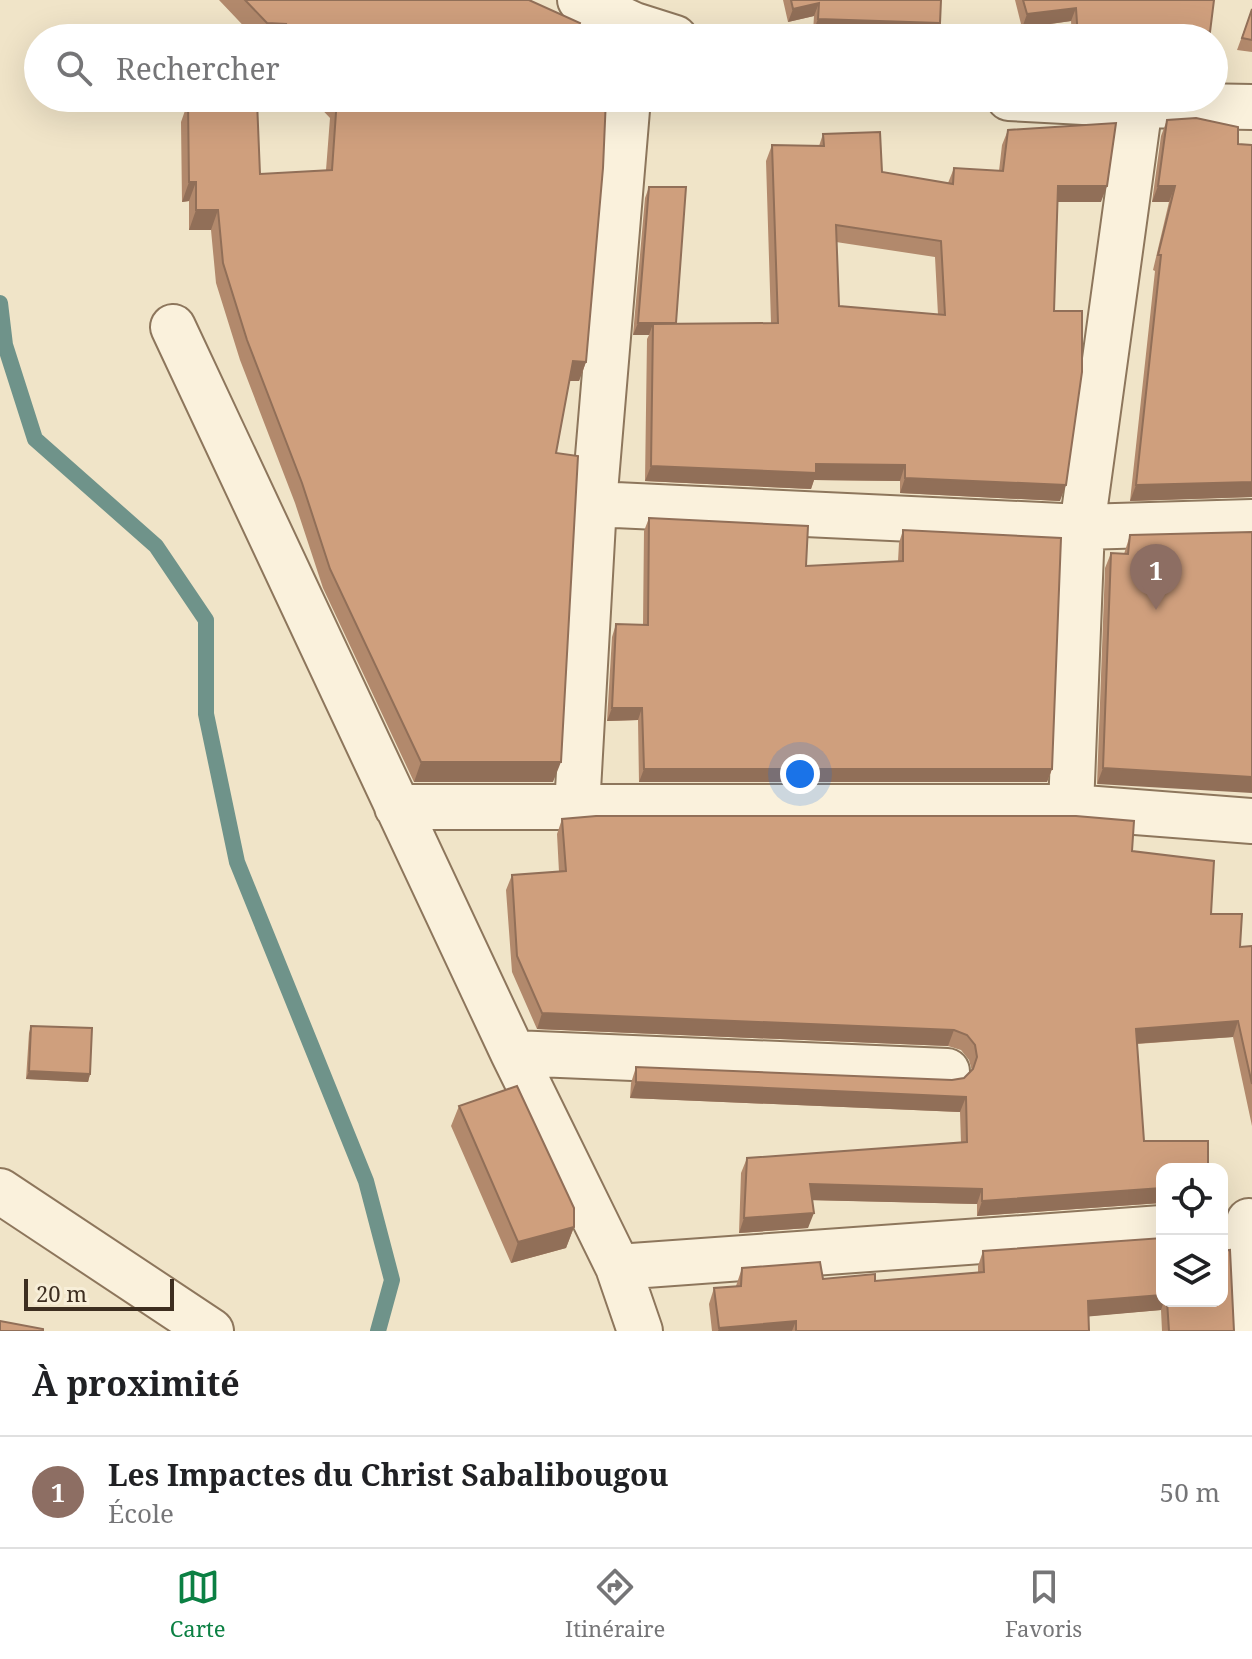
<!DOCTYPE html>
<html lang="fr">
<meta charset="utf-8">
<style>
body{margin:0;font-family:"Noto Serif",serif;background:#f6f6f6;color:#202124}
.controls{position:absolute;right:24px;bottom:24px;display:grid;overflow:hidden;border-radius:16px;box-shadow:0 8px 32px #0002}
.controls button{width:72px;height:72px;display:grid;place-items:center;padding:0;border:0;border-bottom:2px solid #e0e0e0;background:#fff;color:#202124;font:40px sans-serif}
.scale{position:absolute;left:24px;bottom:20px;width:150px;box-sizing:border-box;padding-left:8px;border:4px solid #3d2e20;border-top:0;font-size:22px;line-height:28px;white-space:nowrap;color:#3d2e20;-webkit-text-stroke:6px #f7eed8;paint-order:stroke}
.you{position:absolute;left:800px;top:774px;width:28px;height:28px;margin:-20px;border:6px solid #fff;border-radius:50%;background:#1a73e8;box-shadow:0 0 0 12px #1a73e833}
.badge{display:grid;place-items:center;width:52px;height:52px;border-radius:50%;background:#0b8043;color:#fff;font-size:26px;font-weight:700}
.pin{position:absolute;translate:-50% -66px;filter:drop-shadow(0 2px 4px #0008)}
.pin::after{content:'';position:absolute;top:42px;width:28px;height:24px;background:inherit;clip-path:polygon(0 0,100% 0,50% 100%)}
.list{margin:0;padding:0;list-style:none}
h2{display:flex;justify-content:space-between;align-items:center;height:104px;margin:0;padding:0 32px;font-size:34px}
h2 small{font-size:26px;font-weight:400;color:#757577}
.list li{display:grid;grid-template-columns:52px 1fr auto;gap:24px;align-items:center;box-sizing:border-box;height:112px;padding:0 32px;border-top:2px solid #e0e0e0}
.list b{display:block;font-size:30px;white-space:nowrap}
.list p{margin:0;font-size:26px;white-space:nowrap;color:#757577}
.list em{font-size:26px;font-style:normal;color:#757577}
.icon{flex:none;width:44px;height:44px;fill:none;stroke:currentColor;stroke-width:2;stroke-linecap:round;stroke-linejoin:round}
.map{position:relative;flex:none;width:1252px;height:1331px;overflow:hidden}
.search{position:absolute;background:#fff;box-shadow:0 8px 32px #0002;left:24px;right:24px;top:24px;height:88px;display:flex;align-items:center;gap:20px;box-sizing:border-box;padding:0 28px;border-radius:44px;color:#757577;font-size:30px}
.sheet{height:216px;background:#fff}
nav{display:flex;justify-content:space-around;align-items:center;box-sizing:border-box;height:112px;border-top:2px solid #e0e0e0;background:#fff;font-size:22px;color:#757577}
nav a{display:grid;justify-items:center;gap:4px}
nav .on{color:#0b8043}
.map>svg:first-child{display:block}
.lines{fill:none;stroke-linecap:round;stroke-linejoin:round}
.stream{stroke:#6f938a;stroke-width:16}
.minor-casing{stroke:#8d765c;stroke-width:48}
.minor{stroke:#faf1dc;stroke-width:44}
.wall{fill:#b2896c;fill-rule:evenodd}
.shaded-wall{fill:#916f58}
.building{fill:#cf9f7d;stroke:#916f58;stroke-width:2;fill-rule:evenodd}
</style>
<div class="map">
<svg width="1252" height="1331" viewBox="0 0 1252 1331">
<rect width="100%" height="100%" fill="#f0e4c8"/>
<g class="lines">
<path class="stream" d="M0,303L5,345L35,439L156,546L206,620V714L237,862L366,1181L392,1280L378,1331"/>
<g class="minor-casing">
<path id="minor" d="M580,0L634,25L675,38
M1009,98L1140,105L1252,107
M1140,105L1082,527L1252,522
M173,327L513,1053L618,1267L1162,1228
M594,504L1082,527L1071,807
M397,807H1071L1252,821
M577,808L594,504L628,98
M513,1053L947,1071
M0,1191L211,1331
M1249,1221L1251,1331
M618,1267L640,1331"/>
</g>
<use href="#minor" class="minor"/>
</g>
<path class="wall" d="M219,0H529L576,38H255Z
M783,0H941L940,23L936,36L813,32L814,16L788,22Z
M1015,0H1214L1210,32L1207,38H1072L1071,21L1022,28Z
M1252,9V52L1237,50Z
M311,98H606L586,362L579,381H569L556,453L553,782H414L323,588L295,503L240,360L216,283L211,230H189V201L182,202L181,122L188,102L260,174L326,170L330,118Z
M1167,120L1238,144L1252,497L1130,501L1155,271L1153,270L1169,202H1152L1161,136Z
M1008,130L1101,202H1057L1054,311L1060,501L900,493V481L814,480L811,489L645,481L647,339L649,335H633L645,198L649,187L676,323H771L766,161L772,145L819,146L823,134L882,172L948,183L954,168L999,171L1002,145ZM836,242L935,257L938,315L839,306Z
M649,518L806,566L898,561L899,543L903,530L1052,769L1047,782H639L638,720L607,721L612,637L616,624L643,625L644,531Z
M1252,532L1097,784L1105,568L1111,553L1124,554L1130,535Z
M562,819L1132,851L1211,914L1240,947L1252,946V1126L1233,1037L1137,1044L1144,1141L1162,1169V1203L977,1216V1204L812,1200L808,1228L739,1233L741,1173L747,1158L961,1143L960,1112L630,1098L631,1083L636,1067L952,1080L964,1078L972,1071L969,1060L961,1050L948,1046L537,1029L512,972L506,890L512,875L559,872L557,834Z
M31,1026L90,1074L88,1082L26,1079L29,1033Z
M459,1106L574,1227L566,1248L511,1263L451,1126Z
M983,1251L1162,1301H1222L1234,1331H1162L1161,1310L1089,1316V1331H712L709,1304L714,1288L736,1286L742,1268L823,1279L875,1281L978,1273V1266Z"/>
<path class="shaded-wall" d="M819,3L814,16L788,22L793,9Z
M1076,8L1071,21L1022,28L1027,14Z
M818,19L940,23L936,36L813,32Z
M267,23L286,24L281,38H261Z
M189,182H196L189,201L182,202Z
M1058,186H1107L1101,202H1052Z
M1158,186H1175L1169,202H1152Z
M196,210H218L211,230H189Z
M638,323L653,324L649,335H633Z
M573,361L586,362L579,381H566Z
M816,464L905,465L900,481L814,480L811,489L645,481L651,466Z
M905,478L1066,485L1060,501L900,493Z
M1252,482V497L1130,501L1136,485Z
M612,708H642L638,720L607,721Z
M421,762H561L553,782H414Z
M1103,768L1252,777V793L1097,784Z
M644,769H1052L1047,782H639Z
M542,1013L954,1030L948,1046L537,1029Z
M1238,1021L1233,1037L1131,1044L1136,1029Z
M29,1071L90,1074L88,1082L26,1079Z
M636,1082L966,1097L960,1112L630,1098Z
M810,1184L982,1189L977,1204L805,1200Z
M1162,1188V1198L1160,1203L977,1216L982,1201Z
M814,1213L808,1228L739,1233L744,1218Z
M574,1227L566,1248L511,1263L518,1242Z
M1162,1295V1301H1164L1161,1310L1083,1317L1088,1301Z
M796,1321L792,1331H718L719,1328Z"/>
<path class="building" d="M245,0H529L580,23L576,38H284L286,24L267,23Z
M791,0H941L940,23L818,19L819,3L793,9Z
M1023,0H1214L1210,32L1175,26L1178,38H1078L1076,8L1027,14Z
M1252,9V40L1242,38Z
M337,98H606L603,168L586,362L573,361L556,453L578,456L561,762H421L330,569L302,483L247,340L223,263L218,210H196V182H189L188,102L257,101L260,174L332,170Z
M1196,118L1238,127V144L1252,145V482L1136,485L1161,255H1158L1175,186H1158L1167,120Z
M1116,123L1107,186H1058L1054,311H1082V372L1066,485L905,478V465L816,464V473L651,466L653,324L778,323L772,145L824,146L823,134L880,132L882,172L953,184L954,168L1003,171L1008,130ZM836,225L941,241L945,315L839,306Z
M649,187H686L676,323H638Z
M649,518L808,526L806,566L903,561V530L1061,538L1052,769H644L642,708H612L616,624L648,625Z
M1252,532V777L1103,768L1111,553L1128,554L1130,535Z
M596,816H1076L1134,821L1132,851L1214,861L1211,914H1242L1240,947L1252,946V1084L1238,1021L1136,1029L1144,1141H1208V1169H1162V1188L982,1201V1189L810,1184L814,1213L744,1218L747,1158L967,1142L966,1097L636,1082V1067L952,1080L964,1078L973,1069L977,1057L975,1045L967,1035L954,1030L542,1013L517,956L512,875L566,871L562,819Z
M31,1026L92,1028L90,1074L29,1071Z
M517,1086L574,1208V1227L518,1242L459,1106Z
M1162,1238V1295L1088,1301L1089,1331H796V1321L719,1328L714,1288L741,1286L742,1268L820,1262L823,1279L875,1274V1281L984,1272L983,1251Z
M1230,1250L1234,1331H1169L1167,1301H1222V1251Z
M0,1321L43,1329V1331H0Z"/>
</svg>
<div class="controls">
<button><svg class="icon" aria-label="locate" viewBox="0 0 24 24"><circle cx="12" cy="12" r="6"/><path d="M12 2v4M12 18v4M2 12h4M18 12h4"/></svg></button>
<button><svg class="icon" aria-label="layers" viewBox="0 0 24 24"><path d="M12 4l9 5-9 5-9-5zM3 14l9 5 9-5"/></svg></button>
</div>
<div class="scale">20 m</div>
<div class="you"></div>
<div class="pin badge" style="left:1156px;top:610px;background:#8d6e63">1</div>
<div class="search"><svg class="icon" aria-label="search" viewBox="0 0 24 24"><circle cx="10" cy="10" r="6"/><path d="M15 15l6 6"/></svg>Rechercher</div>
</div>
<section class="sheet">
<h2>À proximité<small></small></h2>
<ul class="list">
<li><span class="badge" style="background:#8d6e63">1</span><div><b>Les Impactes du Christ Sabalibougou</b><p>École</p></div><em>50 m</em></li>
</ul>
</section>
<nav>
<a class="on"><svg class="icon" aria-label="map" viewBox="0 0 24 24"><path d="M3 6l6-2 6 2 6-2v14l-6 2-6-2-6 2zM9 4v14M15 6v14"/></svg>Carte</a>
<a><svg class="icon" aria-label="directions" viewBox="0 0 24 24"><path d="M12 3l9 9-9 9-9-9zM9 14v-3h6M13 9l2 2-2 2"/></svg>Itinéraire</a>
<a><svg class="icon" aria-label="saved" viewBox="0 0 24 24"><path d="M7 4h10v16l-5-4-5 4z"/></svg>Favoris</a>
</nav>
